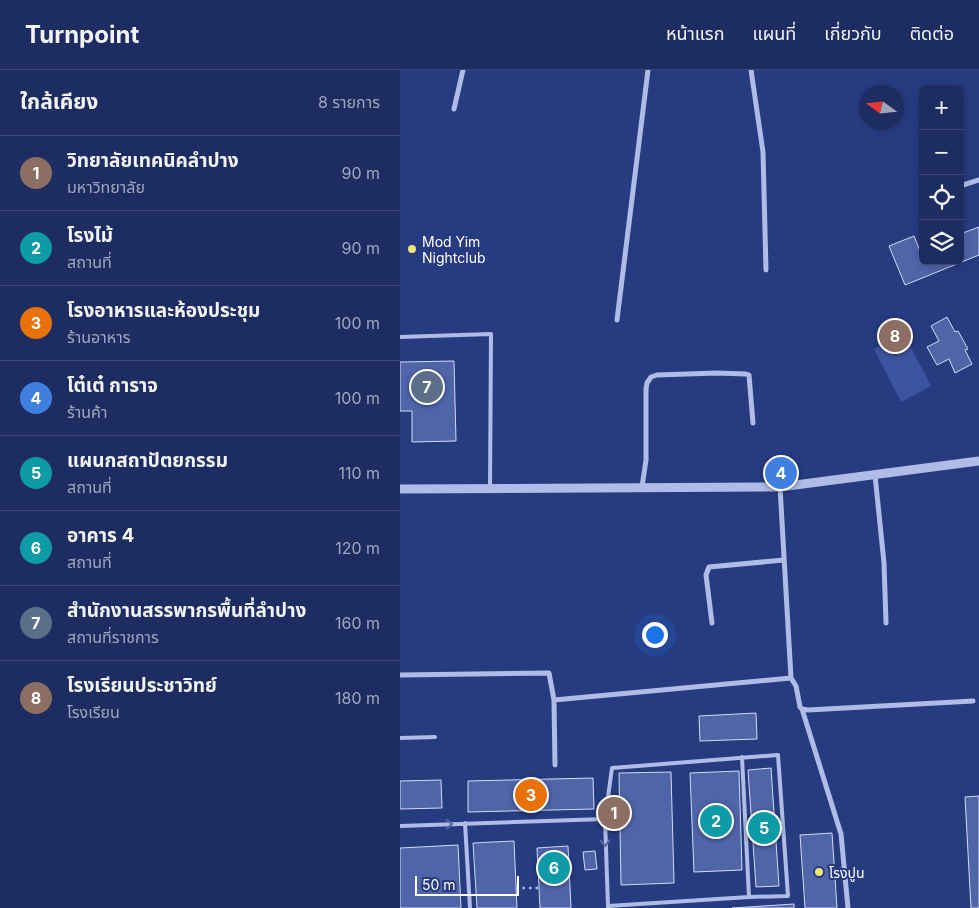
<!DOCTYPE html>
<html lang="th">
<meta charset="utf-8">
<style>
body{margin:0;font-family:Inter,"Noto Sans Thai",sans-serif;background:#253467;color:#f1f3f6}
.controls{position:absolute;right:15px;top:15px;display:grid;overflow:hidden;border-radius:8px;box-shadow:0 2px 8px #0003}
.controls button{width:45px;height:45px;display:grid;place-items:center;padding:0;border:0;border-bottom:1px solid #3b4876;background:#1d2c61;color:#f1f3f6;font:25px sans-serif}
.compass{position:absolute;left:459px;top:15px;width:45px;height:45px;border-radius:50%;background:#1d2c61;box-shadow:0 2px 8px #0003;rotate:285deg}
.scale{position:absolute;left:15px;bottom:12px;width:104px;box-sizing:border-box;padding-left:5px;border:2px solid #fff;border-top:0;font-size:14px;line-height:18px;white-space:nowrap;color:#fff;-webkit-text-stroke:4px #273b81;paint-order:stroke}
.you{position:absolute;left:254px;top:564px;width:18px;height:18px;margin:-12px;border:4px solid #fff;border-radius:50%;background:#1a73e8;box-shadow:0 0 0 8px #1a73e833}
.badge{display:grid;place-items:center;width:32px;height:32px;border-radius:50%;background:#d6ab8b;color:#fff;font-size:16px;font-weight:700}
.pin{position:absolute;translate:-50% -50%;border:2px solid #fff;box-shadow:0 1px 5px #0006}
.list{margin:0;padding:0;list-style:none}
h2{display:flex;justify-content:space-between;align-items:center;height:65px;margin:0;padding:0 20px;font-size:21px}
h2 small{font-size:16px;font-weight:400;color:#a0a7bd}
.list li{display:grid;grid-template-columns:32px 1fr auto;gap:15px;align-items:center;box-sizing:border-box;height:75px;padding:0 20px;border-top:1px solid #3b4876}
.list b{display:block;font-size:19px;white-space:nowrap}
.list p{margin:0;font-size:16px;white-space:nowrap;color:#a0a7bd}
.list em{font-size:16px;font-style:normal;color:#a0a7bd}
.icon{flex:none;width:28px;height:28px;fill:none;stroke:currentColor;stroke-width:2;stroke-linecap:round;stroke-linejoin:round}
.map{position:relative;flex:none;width:579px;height:838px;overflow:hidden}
header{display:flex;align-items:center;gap:30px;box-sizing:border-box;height:70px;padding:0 25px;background:#1d2c61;border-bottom:1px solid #3b4876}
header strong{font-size:24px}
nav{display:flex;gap:28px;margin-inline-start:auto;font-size:18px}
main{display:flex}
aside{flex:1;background:#1d2c61}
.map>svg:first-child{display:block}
.green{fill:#3c539f}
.building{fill:#5064aa;stroke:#d2dbf5}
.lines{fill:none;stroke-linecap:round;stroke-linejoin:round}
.path{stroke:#afbce6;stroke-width:2.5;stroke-dasharray:2.5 4;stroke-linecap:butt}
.service{stroke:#afbce6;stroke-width:4}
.minor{stroke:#afbce6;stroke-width:5}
.tertiary{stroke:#afbce6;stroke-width:9}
.oneway{stroke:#5768a4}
.poi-dot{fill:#efe575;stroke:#273b81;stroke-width:2}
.labels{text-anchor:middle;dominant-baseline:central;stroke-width:4;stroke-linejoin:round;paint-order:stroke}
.poi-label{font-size:14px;fill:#fff;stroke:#273b81;text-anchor:start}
</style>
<header>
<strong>Turnpoint</strong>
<nav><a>หน้าแรก</a><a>แผนที่</a><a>เกี่ยวกับ</a><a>ติดต่อ</a></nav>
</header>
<main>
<aside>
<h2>ใกล้เคียง<small>8 รายการ</small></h2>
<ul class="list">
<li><span class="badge" style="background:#8d6e63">1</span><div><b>วิทยาลัยเทคนิคลำปาง</b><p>มหาวิทยาลัย</p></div><em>90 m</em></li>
<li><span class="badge" style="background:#0f9aa8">2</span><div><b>โรงไม้</b><p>สถานที่</p></div><em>90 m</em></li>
<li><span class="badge" style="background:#e8710a">3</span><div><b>โรงอาหารและห้องประชุม</b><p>ร้านอาหาร</p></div><em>100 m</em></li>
<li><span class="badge" style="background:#3f7fe0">4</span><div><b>โต๋เต๋ การาจ</b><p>ร้านค้า</p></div><em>100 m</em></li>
<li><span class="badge" style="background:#0f9aa8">5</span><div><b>แผนกสถาปัตยกรรม</b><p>สถานที่</p></div><em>110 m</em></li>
<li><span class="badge" style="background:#0f9aa8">6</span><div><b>อาคาร 4</b><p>สถานที่</p></div><em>120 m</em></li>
<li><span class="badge" style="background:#5c6f8a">7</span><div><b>สำนักงานสรรพากรพื้นที่ลำปาง</b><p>สถานที่ราชการ</p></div><em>160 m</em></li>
<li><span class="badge" style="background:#8d6e63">8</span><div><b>โรงเรียนประชาวิทย์</b><p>โรงเรียน</p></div><em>180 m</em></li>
</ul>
</aside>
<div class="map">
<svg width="579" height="838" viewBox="0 0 579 838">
<rect width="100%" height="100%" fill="#273b81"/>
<path class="green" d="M504,264L531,316L501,332L474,279Z"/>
<path class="building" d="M579,157V185L505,215L489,176L514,166L520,181L523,180V191H560V164Z
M547,247L555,262L558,261L568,279L565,280L572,294L555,303L549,289L537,295L527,277L539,271L531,256Z
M54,291L56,371L12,372V341H0V292Z
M356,643L357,669L300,671L299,646Z
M371,698L379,816L356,817L348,700Z
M339,701L342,800L294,802L290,703Z
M271,702L274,813L221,815L219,703Z
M193,708L194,739L68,742V711Z
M41,710L42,738L0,739V711Z
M579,726V838H571L565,727Z
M432,763L437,838H405L400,765Z
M114,771L117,838H77L73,773Z
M58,775L61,838H0V778Z
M168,776L171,838H140L137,778Z
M195,781L197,799L185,800L183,782Z
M394,834V838H332Z"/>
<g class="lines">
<path class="path" d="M116,818H139"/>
<path class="service" d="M0,267L91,264L90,418
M0,668L35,667
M342,687L349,827
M205,749L212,698L378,685L388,826L349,827L208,836
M65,753L70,838
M0,756L205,749L208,837"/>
<path class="minor" d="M351,0L363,82L366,200
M54,39L63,0
M560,116L579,110
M217,250L248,0
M475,405L484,493L486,553
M242,417L246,390V319L247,313L251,307L257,305L317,303L346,304L349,305L353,353
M312,553L306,505L309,497L384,490
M0,605L149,603L154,630L391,608L380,417
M391,608L396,616L400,637L402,639L408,640L573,631
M154,630L155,695
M402,639L441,764L448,838"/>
<path class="tertiary" d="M0,419L380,417L579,391"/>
</g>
<defs><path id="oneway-chevron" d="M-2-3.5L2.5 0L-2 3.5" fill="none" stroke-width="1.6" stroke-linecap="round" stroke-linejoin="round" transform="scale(1.25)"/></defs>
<g class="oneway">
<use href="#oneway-chevron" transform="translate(49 754) rotate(-2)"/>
<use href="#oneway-chevron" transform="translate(205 773) rotate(89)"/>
</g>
<g class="poi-dot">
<circle cx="12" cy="179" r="5"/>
<circle cx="419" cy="802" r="5"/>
</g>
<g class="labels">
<g class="poi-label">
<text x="22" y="171">Mod Yim<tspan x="22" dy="16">Nightclub</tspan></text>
<text x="429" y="802">โรงปูน</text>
</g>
</g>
</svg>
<div class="controls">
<button>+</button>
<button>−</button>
<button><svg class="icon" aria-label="locate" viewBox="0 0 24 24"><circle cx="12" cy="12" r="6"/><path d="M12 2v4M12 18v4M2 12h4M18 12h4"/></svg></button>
<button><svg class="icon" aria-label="layers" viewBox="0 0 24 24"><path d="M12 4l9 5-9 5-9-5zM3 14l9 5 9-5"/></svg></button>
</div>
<svg class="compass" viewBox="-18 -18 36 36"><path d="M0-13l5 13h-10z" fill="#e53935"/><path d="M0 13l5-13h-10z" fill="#a0a7bd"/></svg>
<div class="scale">50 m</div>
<div class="you"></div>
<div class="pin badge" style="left:214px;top:743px;background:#8d6e63">1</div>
<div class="pin badge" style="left:316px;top:751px;background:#0f9aa8">2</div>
<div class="pin badge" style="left:131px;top:725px;background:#e8710a">3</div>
<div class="pin badge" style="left:381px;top:403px;background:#3f7fe0">4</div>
<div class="pin badge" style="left:364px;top:758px;background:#0f9aa8">5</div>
<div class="pin badge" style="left:154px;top:798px;background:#0f9aa8">6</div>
<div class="pin badge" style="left:27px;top:317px;background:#5c6f8a">7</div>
<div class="pin badge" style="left:495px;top:266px;background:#8d6e63">8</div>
</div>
</main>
